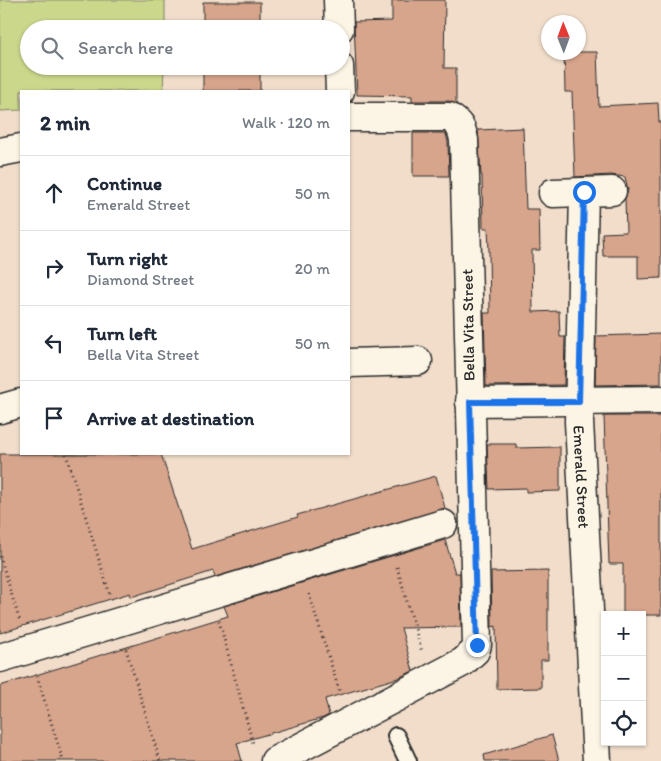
<!DOCTYPE html>
<meta charset="utf-8">
<style>
body{margin:0;font-family:Itim,sans-serif;background:#f2f2f3;color:#1f2937}
.controls{position:absolute;right:15px;bottom:15px;display:grid;overflow:hidden;border-radius:0px;box-shadow:0 1px 4px #0004}
.controls button{width:45px;height:45px;display:grid;place-items:center;padding:0;border:0;border-bottom:1px solid #e0e1e3;background:#fff;color:#1f2937;font:25px sans-serif}
.compass{position:absolute;left:541px;top:15px;width:45px;height:45px;border-radius:50%;background:#fff;box-shadow:0 1px 4px #0004;rotate:359deg}
.stop{position:absolute;width:15px;height:15px;margin:-11px;border:4px solid #1a73e8;border-radius:50%;background:#fff}
.stop.end{background:#1a73e8;border-color:#fff;box-shadow:0 1px 5px #0008}
.list{margin:0;padding:0;list-style:none}
h2{display:flex;justify-content:space-between;align-items:center;height:65px;margin:0;padding:0 20px;font-size:21px}
h2 small{font-size:16px;font-weight:400;color:#747a83}
.list li{display:grid;grid-template-columns:32px 1fr auto;gap:15px;align-items:center;box-sizing:border-box;height:75px;padding:0 20px;border-top:1px solid #e0e1e3}
.list b{display:block;font-size:19px;white-space:nowrap}
.list p{margin:0;font-size:16px;white-space:nowrap;color:#747a83}
.list em{font-size:16px;font-style:normal;color:#747a83}
.icon{flex:none;width:28px;height:28px;fill:none;stroke:currentColor;stroke-width:2;stroke-linecap:round;stroke-linejoin:round}
.map{position:relative;flex:none;width:661px;height:761px;overflow:hidden}
.search{position:absolute;background:#fff;box-shadow:0 1px 4px #0004;left:20px;top:20px;width:330px;height:55px;display:flex;align-items:center;gap:12px;box-sizing:border-box;padding:0 18px;border-radius:28px;color:#747a83;font-size:19px}
.panel{position:absolute;background:#fff;box-shadow:0 1px 4px #0004;left:20px;top:90px;width:330px;height:365px;border-radius:0px}
.map>svg:first-child{display:block}
.green{fill:#cbd88c;stroke:#7b825c}
.building{fill:#d7a48c;stroke:#2b2b2b}
.lines{fill:none;stroke-linecap:round;stroke-linejoin:round}
.service-casing{stroke:#2b2b2b;stroke-width:20}
.minor-casing{stroke:#2b2b2b;stroke-width:31}
.path{stroke:#2b2b2b;stroke-width:3;stroke-dasharray:1 4;stroke-linecap:butt}
.service{stroke:#fcf5e5;stroke-width:16}
.minor{stroke:#fcf5e5;stroke-width:28}
.route{stroke:#1a73e8;stroke-width:6}
.labels{text-anchor:middle;dominant-baseline:central;stroke-width:4;stroke-linejoin:round;paint-order:stroke}
.street-label{font-size:16px;fill:#2b2b2b;stroke:#fcf5e5}
</style>
<div class="map">
<svg width="661" height="761" viewBox="0 0 661 761">
<rect width="100%" height="100%" fill="#f1ddca"/>
<filter id="ink" filterUnits="userSpaceOnUse"><feTurbulence type="fractalNoise" baseFrequency=".02" numOctaves="2"/><feDisplacementMap in="SourceGraphic" scale="10" xChannelSelector="R" yChannelSelector="G"/><feConvolveMatrix kernelMatrix="1 2 1 2 8 2 1 2 1" color-interpolation-filters="sRGB"/></filter>
<g filter="url(#ink)">
<path class="green" d="M0,0H165V29H29V66H164L163,91H21V110L0,111Z"/>
<path class="building" d="M392,0H445L444,68H456V104L449,101H412V96L357,95L354,22L392,21Z
M203,2H260V29H203Z
M564,52H597L599,106L658,103L659,122H661V278L638,279V256H603L602,233L626,232L625,199L628,190L625,177L611,175L575,177L572,92H565Z
M203,66H260V91H203Z
M523,128L526,209H539L540,250H532L533,312L559,311L560,337H565L564,385L486,386L484,313H490L489,251L488,228H483L482,175H481L478,130Z
M413,133H444L446,134L448,142L449,176H413Z
M661,334V384L595,385L596,336Z
M604,416H661V615H623V564H609Z
M487,444H516V448L560,447V491L526,492V488L489,489Z
M0,454H161L192,549L298,517L297,515L436,476L445,508L215,577L213,571L131,597L130,593L0,633Z
M445,540L455,573H460L461,627L401,628L413,671L398,678L325,699L329,715L323,718L237,743L242,761H0V686L228,616L224,606Z
M548,571V660H541V688L497,689L496,626L492,627L491,572Z
M552,735L559,761H485L484,755Z"/>
<g class="lines">
<g class="service-casing">
<path id="service" d="M396,736L408,761"/>
</g>
<g class="minor-casing">
<g id="minor">
<path d="M338,0L339,29"/>
<path d="M339,66L340,91"/>
<path d="M0,152L21,148"/>
<path id="s1" d="M584,192L579,422L597,761"/>
<path d="M553,193L612,191"/>
<path d="M349,363L418,361"/>
<path d="M470,402L661,400"/>
<path d="M0,409L21,403"/>
<path d="M0,658L443,524"/>
<path d="M275,761L463,662L475,651L477,645L464,140C462,128 459,123 449,117H349"/>
</g>
</g>
<path class="path" d="M66,454L110,595
M0,556L20,622
M397,567L422,652
M309,594L340,693
M219,621L253,743
M126,649L160,761
M37,676L63,761"/>
<use href="#service" class="service"/>
<use href="#minor" class="minor"/>
</g>
</g>
<g class="lines" filter="url(#ink)">
<path class="route" d="M477,645L470,402H579L584,192"/>
</g>
<g class="labels">
<g class="street-label">
<text transform="translate(468 325) rotate(-91)">Bella Vita Street</text>
<text stroke="none"><textPath href="#s1" startOffset="285">Emerald Street</textPath></text>
</g>
</g>
</svg>
<div class="controls">
<button>+</button>
<button>−</button>
<button><svg class="icon" aria-label="locate" viewBox="0 0 24 24"><circle cx="12" cy="12" r="6"/><path d="M12 2v4M12 18v4M2 12h4M18 12h4"/></svg></button>
</div>
<svg class="compass" viewBox="-18 -18 36 36"><path d="M0-13l5 13h-10z" fill="#e53935"/><path d="M0 13l5-13h-10z" fill="#747a83"/></svg>
<div class="stop" style="left:584px;top:192px"></div>
<div class="stop end" style="left:477px;top:645px"></div>
<div class="search"><svg class="icon" aria-label="search" viewBox="0 0 24 24"><circle cx="10" cy="10" r="6"/><path d="M15 15l6 6"/></svg>Search here</div>
<section class="panel">
<h2>2 min<small>Walk · 120 m</small></h2>
<ul class="list">
<li><svg class="icon" aria-label="ahead" viewBox="0 0 24 24"><path d="M12 20V5M6 11l6-6 6 6"/></svg><div><b>Continue</b><p>Emerald Street</p></div><em>50 m</em></li>
<li><svg class="icon" aria-label="right" viewBox="0 0 24 24"><path d="M7 20v-9h11M14 6l5 5-5 5"/></svg><div><b>Turn right</b><p>Diamond Street</p></div><em>20 m</em></li>
<li><svg class="icon" aria-label="left" viewBox="0 0 24 24"><path d="M17 20v-9H6M10 6l-5 5 5 5"/></svg><div><b>Turn left</b><p>Bella Vita Street</p></div><em>50 m</em></li>
<li><svg class="icon" aria-label="arrive" viewBox="0 0 24 24"><path d="M6 21V4h12l-3 4 3 4H6"/></svg><div><b>Arrive at destination</b></div></li>
</ul>
</section>
</div>
